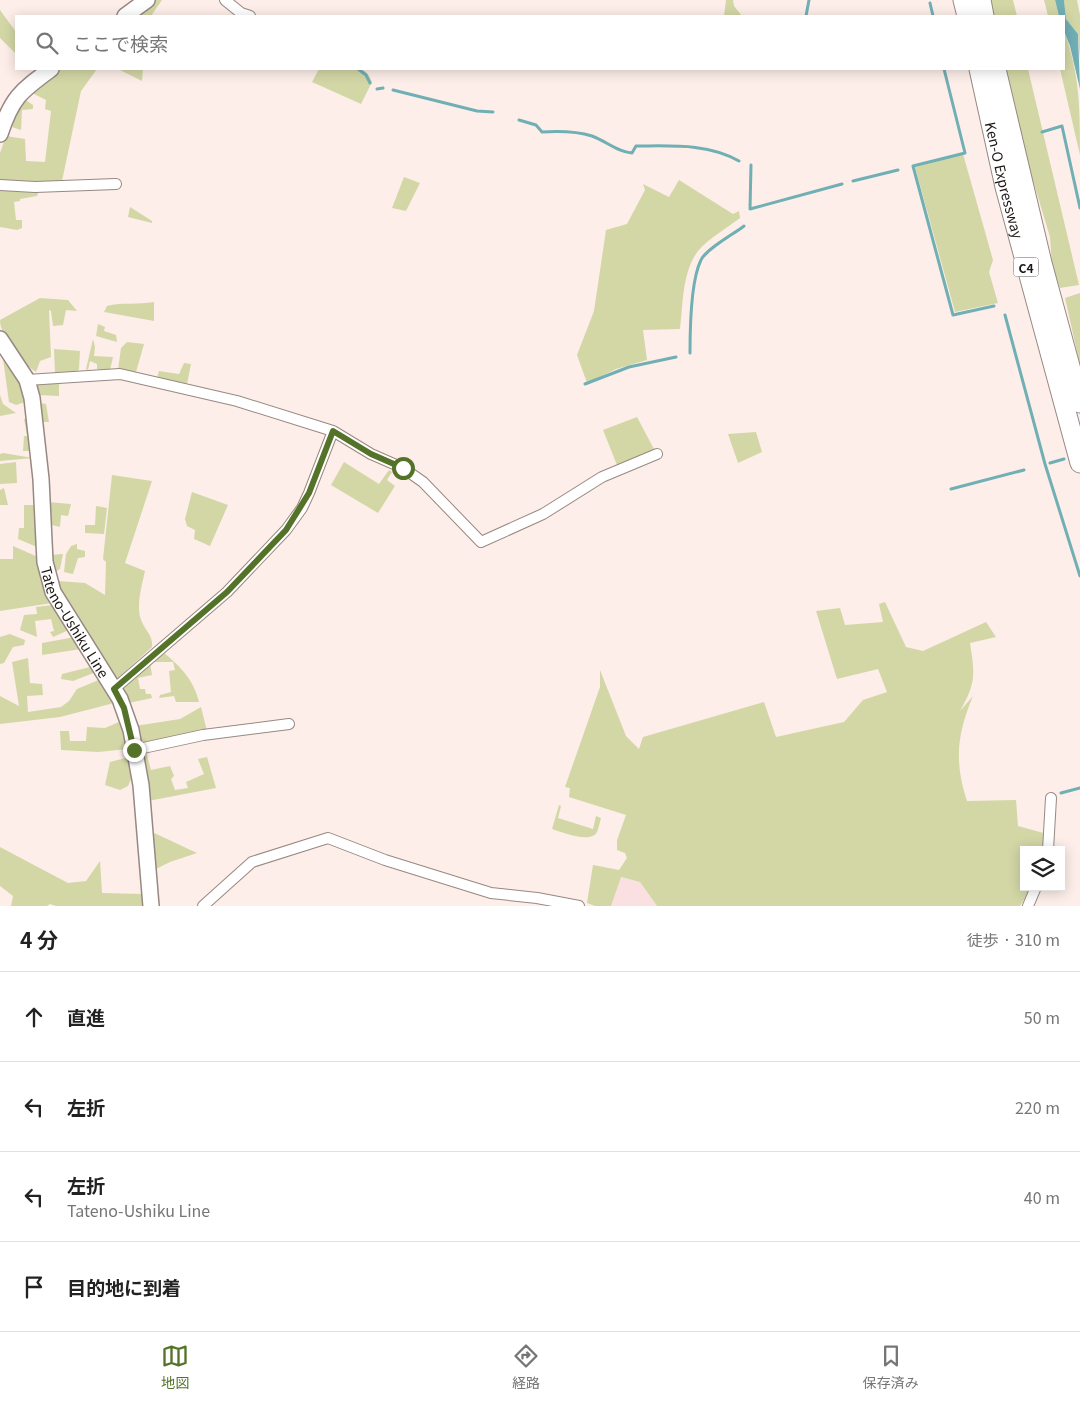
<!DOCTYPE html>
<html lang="ja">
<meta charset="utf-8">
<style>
body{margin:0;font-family:Georgia,"Noto Sans JP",serif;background:#f6f6f6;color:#222}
.controls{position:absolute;right:15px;bottom:15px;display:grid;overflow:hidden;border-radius:0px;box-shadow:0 2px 12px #0003}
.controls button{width:45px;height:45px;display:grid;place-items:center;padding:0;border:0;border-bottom:1px solid #e0e0e0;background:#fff;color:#222;font:25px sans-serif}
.stop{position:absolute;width:15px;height:15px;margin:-11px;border:4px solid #547328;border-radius:50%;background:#fff}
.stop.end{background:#547328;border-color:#fff;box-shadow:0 1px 5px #0008}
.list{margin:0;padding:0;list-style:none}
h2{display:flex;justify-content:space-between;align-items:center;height:65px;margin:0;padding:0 20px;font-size:21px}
h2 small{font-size:16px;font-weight:400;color:#767676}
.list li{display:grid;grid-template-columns:32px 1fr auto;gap:15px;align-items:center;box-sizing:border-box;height:90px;padding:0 20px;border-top:1px solid #e0e0e0}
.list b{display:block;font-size:19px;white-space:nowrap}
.list p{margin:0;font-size:16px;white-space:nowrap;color:#767676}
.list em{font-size:16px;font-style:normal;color:#767676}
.icon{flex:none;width:28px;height:28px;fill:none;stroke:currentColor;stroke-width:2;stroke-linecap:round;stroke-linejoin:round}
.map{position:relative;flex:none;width:1080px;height:906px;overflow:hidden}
.search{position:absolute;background:#fff;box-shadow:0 2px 12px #0003;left:15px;right:15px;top:15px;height:55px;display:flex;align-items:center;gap:12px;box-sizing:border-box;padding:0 18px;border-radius:0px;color:#767676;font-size:19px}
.sheet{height:425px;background:#fff}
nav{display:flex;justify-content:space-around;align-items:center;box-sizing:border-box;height:70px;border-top:1px solid #e0e0e0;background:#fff;font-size:14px;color:#767676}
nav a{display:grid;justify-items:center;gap:2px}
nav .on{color:#547328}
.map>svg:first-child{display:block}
.commercial{fill:#fbe0e1}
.green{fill:#d3d7a6}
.water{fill:#70afb4}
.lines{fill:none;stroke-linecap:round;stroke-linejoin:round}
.stream{stroke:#70afb4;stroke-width:3}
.minor-casing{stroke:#988882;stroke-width:12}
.secondary-casing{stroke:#988882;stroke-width:18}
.motorway-casing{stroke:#988882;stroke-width:21}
.minor{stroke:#fff;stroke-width:10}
.secondary{stroke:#fff;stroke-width:15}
.motorway{stroke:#fff;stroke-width:19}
.route{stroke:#547328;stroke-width:6}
.labels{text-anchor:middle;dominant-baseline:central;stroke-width:4.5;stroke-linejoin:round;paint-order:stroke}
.shield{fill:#fff;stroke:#605d5a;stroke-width:1}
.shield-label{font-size:12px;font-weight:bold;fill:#1c1714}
.street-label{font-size:14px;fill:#1c1714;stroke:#fff}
</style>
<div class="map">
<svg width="1080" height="906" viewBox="0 0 1080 906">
<rect width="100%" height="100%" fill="#fdeee9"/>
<path class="commercial" d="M620,877L640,882L657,906H611Z"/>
<path class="green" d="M154,0H162L151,16H131Z
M726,0H733L734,6L742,16H724Z
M989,0H1013L1017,16H993Z
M1044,0H1055L1059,16H1048Z
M1064,0H1077L1080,15V59L1078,34L1066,19Z
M0,10L16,32V54L0,38Z
M1064,31C1080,74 1080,110 1080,155L1060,69H1064Z
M60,69H97L81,91L62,181H0V153L6,136L25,139L26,161L45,162L51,111L45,109L46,100L30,92Z
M118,69H143L142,81Z
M319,69H362L368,74L372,82L361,104L312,82Z
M1005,69H1028L1079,285L1060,288L1052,265L1050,237L1032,177Z
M27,95V101L33,105V109L22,110L21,130L12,127L19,107Z
M963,154L993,260L989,272L998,303L955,312L915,167Z
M404,177L420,183L406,211L392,208Z
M679,180L733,214L739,211L740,218C727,228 709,238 698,251C682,272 683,305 680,329L643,330L647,360L616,369L587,383L577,355L594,311L606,230L627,224L645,190L643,184L669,197Z
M0,188L39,191L37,196L20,199V201L14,202L16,220H22V228L17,230L0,227Z
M130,207L152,221V223L128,217Z
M1080,293V365L1065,298Z
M40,298L68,300L77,311L66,310L63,325L53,326L51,311L49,310L51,357L40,361L36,372C22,363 0,337 0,320Z
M154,302V321L104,312L107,306C122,302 138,305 154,302Z
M98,324L105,327L104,331L116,335L117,342L96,336Z
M93,339L95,347L94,356L113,357L110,370L97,369V364L90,361L88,370L86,369Z
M127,342L144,344L136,372L118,370L121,348Z
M54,349L80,351L79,369L76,372L55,374Z
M6,356L15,371L25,402L16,405L9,402L3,359Z
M184,363L191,364L187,384L157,378L159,371L179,374Z
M59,381V396L38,395V382Z
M0,395L3,404L16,413L0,416Z
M40,403L46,404L49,422H41Z
M637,417L655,451L617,465L603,430Z
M24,419H28L33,451H23L24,436H27Z
M756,432L762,452L738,463L728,434Z
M3,453L33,458L0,461V454Z
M16,462L17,483L0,484V464Z
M344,462L379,484L389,470L392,472L387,480L395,486L378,513L331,485Z
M112,475L152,481L125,563L145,571C142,585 135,608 142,622C146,632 153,635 152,647L116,680L64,599L58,581L85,583L105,595L106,562L103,559Z
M4,488L8,505H0V490Z
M192,492L228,505L210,546L194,539L195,530L187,526L185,519Z
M47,502L71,504L68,516L61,515L60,527L48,524Z
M24,505H36L37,547L18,539L19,528H24Z
M96,506L107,508L104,534L85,533V525H95Z
M77,544V549L85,551V557L78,558L73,574L64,572L66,554L71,546Z
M13,546L38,557L52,603L0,611V559H13Z
M63,554L60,569L53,573L50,555Z
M885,602L906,647L923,651L986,622L996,637L970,643C975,675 976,683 960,711L973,696C957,734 954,762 967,801L1016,800L1018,826L1047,834L1042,850H1024V887H1032L1020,906H657L640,882L621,877L611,906H595L587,903L593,865L619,870L627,858L625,853L617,850V840L626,815L569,797L570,788L565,787L600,687V670L626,736L639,749L643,737L764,702L776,737L844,722L863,700L887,692L878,669L837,679L816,611L840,608L845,625L883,622L879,604Z
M53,605L71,629L53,637L50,632L54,631L51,619L35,621L37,637L20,630L24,615L37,614L36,607Z
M10,634L25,640L24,645L13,647L4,663L0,664V637Z
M75,637L81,649L42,655V643Z
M85,652L96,672L73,681L61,679L62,674L90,667Z
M163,652C180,666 194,680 199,702H176L174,696L159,698L160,695L171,692L169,671L175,670L173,662H151Z
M28,658L30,683L42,684L43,695L27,696L28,712L61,707L69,701L77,689L101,679L118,705L128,749L98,752L61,750L60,731H69L70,741H86L87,727L105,728L119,722L114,703L60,717L0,724V696L19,706L12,662Z
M150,663L152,675L138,678L140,689H145L146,694H151L152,698L129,703L121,685Z
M201,707L207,731L139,746L135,726L180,719Z
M146,752L151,770L170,766L174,776L171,779L175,790L188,788L186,782L204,774L198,759L207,757L216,788L148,801L139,754Z
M129,757L133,775L128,786L120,790L105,785L110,762Z
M559,805L561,806L558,818L593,829L596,816L601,818C600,822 598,830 597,832C591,844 562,832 552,829Z
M150,831L197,853L170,862L152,871Z
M0,847L68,883L86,881L100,861L102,893L143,894L145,906H56L50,904L47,906H11L13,896L0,886Z"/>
<path class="water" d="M1055,0H1064L1066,19L1078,34L1080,89L1070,46L1064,31V16H1059Z"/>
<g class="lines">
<path class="stream" d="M930,3L933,16
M806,16L809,0
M358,69L366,75L370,83
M944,69L965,153L913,166L953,315L994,306
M377,89L383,88
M393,90L477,111L493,112
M519,120L536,125L542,132C559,131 576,131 592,136C606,141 617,152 632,153L636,146C670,146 708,143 739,161
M1042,132L1062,126L1080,208
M751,165L750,209L842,184
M853,181L898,170
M1005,315L1045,464L1080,576
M690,353C690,330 691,280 701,260C706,249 734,234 744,226
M585,384L629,367L676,357
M1050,463L1064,459
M951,489L1024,470
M1061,793L1080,788"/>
<g class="minor-casing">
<path id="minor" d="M225,0L241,13L250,16
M0,185L35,187L116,184
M27,380L120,374L237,401L333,431L371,454L403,468L423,482L481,542L543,514L602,477L657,454
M114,689L227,592L286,530L302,508L309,493L333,431
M134,750L203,735L289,724
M1048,850L1051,798
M203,906L252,862L328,838L385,860L491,893L537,898L579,906
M1028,906L1036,887"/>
</g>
<g class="secondary-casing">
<g id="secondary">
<path d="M125,16L147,0"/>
<path d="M0,134C12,97 21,91 51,69"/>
<path id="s1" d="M0,339L27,380L32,398L41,479L45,562L53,592L120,699L131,730L141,785L151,906"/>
</g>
</g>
<g class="motorway-casing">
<g id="motorway">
<path d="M963,0L967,16"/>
<path d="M981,0L984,16"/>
<path id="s2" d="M979,69L1005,187L1080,463"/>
<path d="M996,69L1042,263L1080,403"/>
</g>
</g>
<use href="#minor" class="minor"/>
<use href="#secondary" class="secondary"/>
<use href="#motorway" class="motorway"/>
</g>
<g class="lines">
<path class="route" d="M134,750L124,708L114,689L227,592L286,530L309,493L333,431L371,454L403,468"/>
</g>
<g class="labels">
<rect class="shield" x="1013.5" y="257.5" width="25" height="19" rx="4"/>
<g class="shield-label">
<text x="1026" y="267">C4</text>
</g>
<g class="street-label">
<text stroke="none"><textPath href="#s2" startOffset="114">Ken-O Expressway</textPath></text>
<text stroke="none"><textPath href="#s1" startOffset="300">Tateno-Ushiku Line</textPath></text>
</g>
</g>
</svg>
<div class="controls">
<button><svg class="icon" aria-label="layers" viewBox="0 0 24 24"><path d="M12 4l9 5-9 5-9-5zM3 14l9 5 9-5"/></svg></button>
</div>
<div class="stop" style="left:403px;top:468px"></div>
<div class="stop end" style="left:134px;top:750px"></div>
<div class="search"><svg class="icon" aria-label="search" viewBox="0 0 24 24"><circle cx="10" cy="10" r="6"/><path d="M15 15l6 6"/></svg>ここで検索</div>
</div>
<section class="sheet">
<h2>4 分<small>徒歩 · 310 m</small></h2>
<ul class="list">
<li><svg class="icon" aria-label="ahead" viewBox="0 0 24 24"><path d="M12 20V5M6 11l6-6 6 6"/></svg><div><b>直進</b></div><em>50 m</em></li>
<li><svg class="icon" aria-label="left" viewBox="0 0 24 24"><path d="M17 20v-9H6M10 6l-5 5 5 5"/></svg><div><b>左折</b></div><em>220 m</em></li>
<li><svg class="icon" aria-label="left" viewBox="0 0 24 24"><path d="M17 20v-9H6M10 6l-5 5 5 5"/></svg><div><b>左折</b><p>Tateno-Ushiku Line</p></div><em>40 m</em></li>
<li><svg class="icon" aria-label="arrive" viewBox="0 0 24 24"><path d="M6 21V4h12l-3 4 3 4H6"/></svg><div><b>目的地に到着</b></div></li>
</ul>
</section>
<nav>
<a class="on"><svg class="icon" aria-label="map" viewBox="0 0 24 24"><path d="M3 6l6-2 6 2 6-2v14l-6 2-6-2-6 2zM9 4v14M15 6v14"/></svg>地図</a>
<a><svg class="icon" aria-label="directions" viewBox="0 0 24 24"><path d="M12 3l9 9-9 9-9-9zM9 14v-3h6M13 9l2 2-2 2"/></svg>経路</a>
<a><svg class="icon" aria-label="saved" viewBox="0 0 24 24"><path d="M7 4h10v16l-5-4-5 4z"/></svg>保存済み</a>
</nav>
